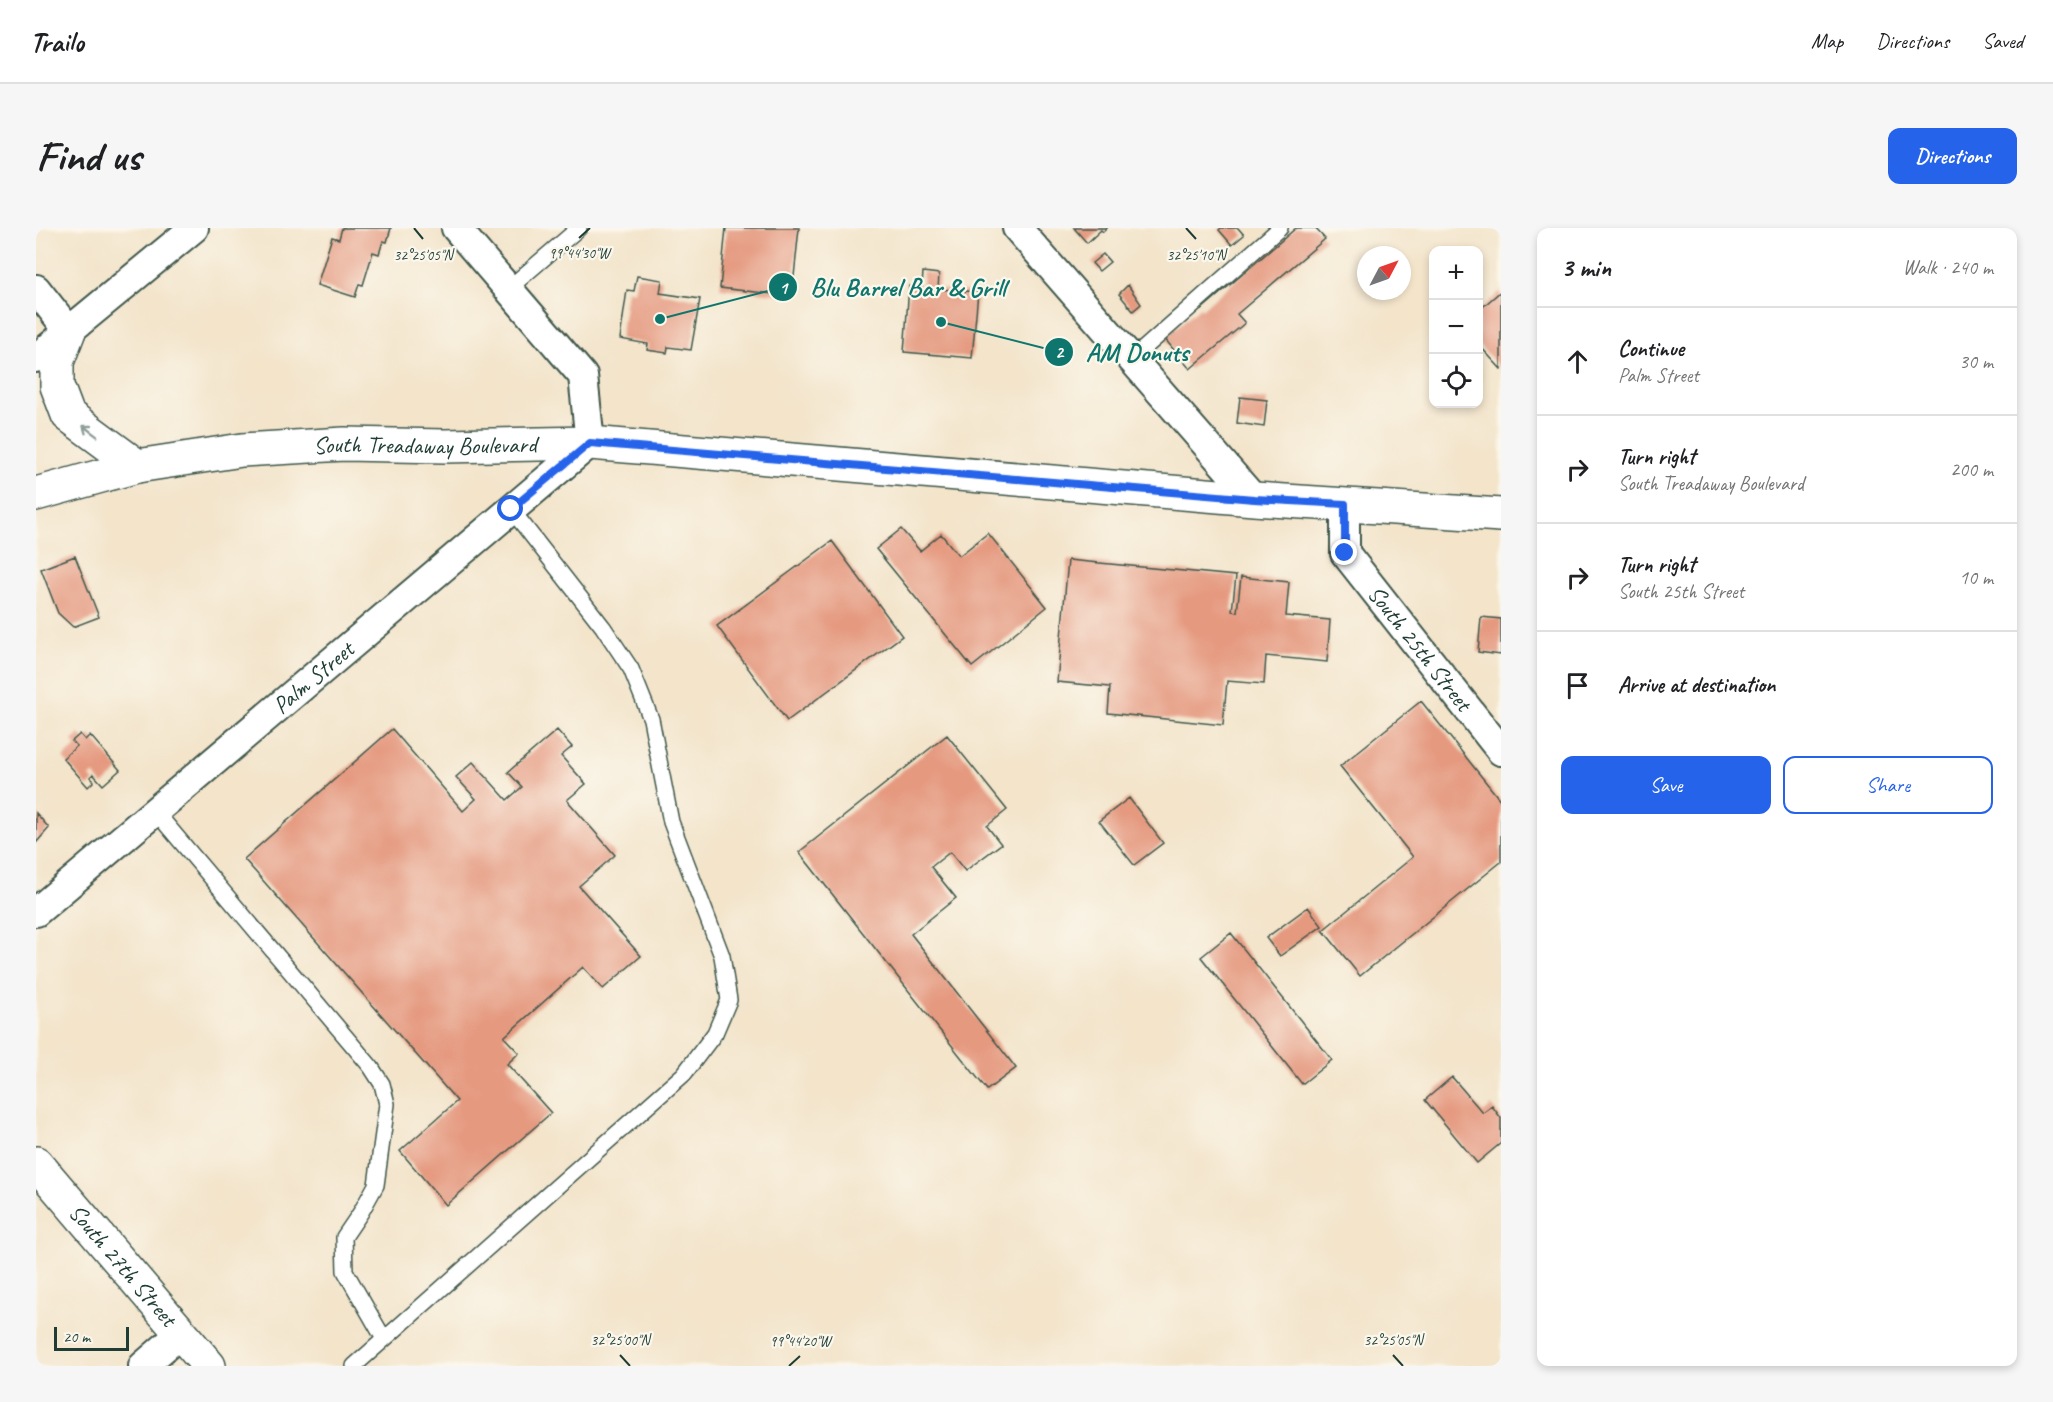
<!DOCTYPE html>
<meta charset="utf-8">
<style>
body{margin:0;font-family:Caveat,sans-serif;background:#f6f6f6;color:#202124}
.controls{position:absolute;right:18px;top:18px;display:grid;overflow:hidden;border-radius:12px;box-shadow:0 3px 9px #0003}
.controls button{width:54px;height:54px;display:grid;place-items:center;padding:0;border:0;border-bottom:2px solid #e0e0e0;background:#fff;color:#202124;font:30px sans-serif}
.compass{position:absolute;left:1321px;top:18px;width:54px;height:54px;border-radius:50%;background:#fff;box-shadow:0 3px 9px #0003;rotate:49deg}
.scale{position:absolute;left:18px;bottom:15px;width:75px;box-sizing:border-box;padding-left:6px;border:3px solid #1f3d34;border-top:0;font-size:16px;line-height:21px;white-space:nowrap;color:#1f3d34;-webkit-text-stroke:4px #fbf7ec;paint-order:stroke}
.stop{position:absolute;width:18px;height:18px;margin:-14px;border:4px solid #2563eb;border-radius:50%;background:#fff}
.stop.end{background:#2563eb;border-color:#fff;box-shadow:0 2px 6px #0008}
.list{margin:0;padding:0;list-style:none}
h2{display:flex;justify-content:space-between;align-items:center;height:78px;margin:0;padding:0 24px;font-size:26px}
h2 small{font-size:20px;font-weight:400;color:#757577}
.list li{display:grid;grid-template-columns:39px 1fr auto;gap:18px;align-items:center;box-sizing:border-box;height:108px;padding:0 24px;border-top:2px solid #e0e0e0}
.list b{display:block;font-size:22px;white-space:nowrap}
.list p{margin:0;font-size:20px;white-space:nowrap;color:#757577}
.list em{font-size:20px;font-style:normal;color:#757577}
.actions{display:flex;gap:12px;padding:18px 24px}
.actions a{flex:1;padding:14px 0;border:2px solid #2563eb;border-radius:12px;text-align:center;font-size:21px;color:#2563eb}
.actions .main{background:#2563eb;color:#fff}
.icon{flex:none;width:33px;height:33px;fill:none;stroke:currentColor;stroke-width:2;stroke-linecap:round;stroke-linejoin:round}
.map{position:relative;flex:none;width:1465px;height:1138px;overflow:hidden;border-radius:12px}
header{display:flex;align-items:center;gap:36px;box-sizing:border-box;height:84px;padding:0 30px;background:#fff;border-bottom:2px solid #e0e0e0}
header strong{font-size:28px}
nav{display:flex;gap:33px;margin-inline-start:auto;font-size:21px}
.intro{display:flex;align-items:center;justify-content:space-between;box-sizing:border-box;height:144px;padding:0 36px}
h1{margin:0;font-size:42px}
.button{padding:15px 27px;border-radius:12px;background:#2563eb;color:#fff;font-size:21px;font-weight:700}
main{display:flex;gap:36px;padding:0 36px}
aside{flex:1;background:#fff;border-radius:12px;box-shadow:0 3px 9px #0003}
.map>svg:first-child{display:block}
.building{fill:#e59a80}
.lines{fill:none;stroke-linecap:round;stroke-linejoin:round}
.service-casing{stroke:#3f564a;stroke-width:18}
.minor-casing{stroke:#3f564a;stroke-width:32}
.secondary-casing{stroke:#3f564a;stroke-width:36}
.primary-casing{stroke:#3f564a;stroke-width:36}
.service{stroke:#fff;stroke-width:15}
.minor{stroke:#fff;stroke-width:28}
.secondary{stroke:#fff;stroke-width:33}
.primary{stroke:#fff;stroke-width:33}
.oneway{stroke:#8f9e9a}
.route{stroke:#2563eb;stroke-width:8}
.ticks{fill:none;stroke:#1f3d34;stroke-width:2}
.labels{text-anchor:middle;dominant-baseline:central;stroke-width:4.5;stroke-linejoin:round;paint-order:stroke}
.street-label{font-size:24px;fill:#1f3d34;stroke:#fbf7ec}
.ticks-label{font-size:15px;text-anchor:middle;fill:#1f3d34;stroke:#fbf7ec;stroke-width:4.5;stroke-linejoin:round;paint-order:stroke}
.leader{fill:none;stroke:#0f766e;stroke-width:2}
.callout-dot{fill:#0f766e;stroke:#fbf7ec;stroke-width:2}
.mark-label{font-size:18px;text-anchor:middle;font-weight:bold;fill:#fff}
.callout-label{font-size:26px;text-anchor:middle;font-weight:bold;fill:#0f766e;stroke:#fbf7ec;stroke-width:4.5;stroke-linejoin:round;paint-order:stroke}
</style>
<header>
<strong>Trailo</strong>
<nav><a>Map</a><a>Directions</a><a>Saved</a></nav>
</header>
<div class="intro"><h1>Find us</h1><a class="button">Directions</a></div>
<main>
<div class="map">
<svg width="1465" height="1138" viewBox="0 0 1465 1138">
<rect width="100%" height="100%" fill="#fbf7ec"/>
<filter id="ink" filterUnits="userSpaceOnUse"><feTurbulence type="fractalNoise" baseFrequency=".0167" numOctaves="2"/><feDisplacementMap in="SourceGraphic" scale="12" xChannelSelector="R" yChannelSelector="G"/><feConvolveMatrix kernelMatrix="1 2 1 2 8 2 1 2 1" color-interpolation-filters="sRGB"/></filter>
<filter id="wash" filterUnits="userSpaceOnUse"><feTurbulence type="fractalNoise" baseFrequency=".008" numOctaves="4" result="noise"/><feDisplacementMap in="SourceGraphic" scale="24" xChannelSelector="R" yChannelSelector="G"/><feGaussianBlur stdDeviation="1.35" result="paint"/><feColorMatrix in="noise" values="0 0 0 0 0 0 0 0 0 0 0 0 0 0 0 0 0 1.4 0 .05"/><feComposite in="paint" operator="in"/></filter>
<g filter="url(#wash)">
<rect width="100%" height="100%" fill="#f3e4ca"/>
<g id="blocks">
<path class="building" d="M306,0H355L351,14L347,13L343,26L337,24L327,57L323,56L319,69L281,57L296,9L303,11Z
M690,0H763L756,68L684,60Z
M1038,0H1071L1067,4L1065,2L1051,15Z
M1185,0H1202L1208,7L1196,17L1183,2Z
M1260,0H1279L1289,11L1201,86L1209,95L1154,141L1128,110L1164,79L1166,81Z
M1067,26L1074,34L1063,43L1056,35Z
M887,44L903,46L902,61L942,64L936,130L868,124L873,58L886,59Z
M601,48L626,52L624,65L664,71L655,122L632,119L631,125L611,122L612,116L584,111L591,62L598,63Z
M1092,57L1105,76L1097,83L1083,66Z
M1465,63V141L1442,116V83Z
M1204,169L1231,172L1228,199L1201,195Z
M865,301L884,323L905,306L923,328L952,305L1011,379L936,439L840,321Z
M796,313L866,408L751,493L681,398Z
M39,328L63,389L37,399L22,385L5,341Z
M1032,332L1200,348L1196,383L1201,384L1205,349L1253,354L1250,388L1294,392L1291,434L1230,428L1228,456L1191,453L1187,497L1072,485L1074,459L1021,454Z
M1445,389L1465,391V427L1442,424Z
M1385,473L1465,573V634L1324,748L1287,702L1377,629L1304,538Z
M356,501L427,583L440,571L420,549L437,534L471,572L486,559L472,544L521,502L536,519L525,528L550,556L531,572L579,627L543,658L605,728L567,761L547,739L468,809L483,825L471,836L515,885L410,977L364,923L421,873L208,631Z
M44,506L49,512L54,507L84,542L67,557L57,546L54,549L58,553L52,559L27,530L41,518L36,513Z
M911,507L971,582L951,598L965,616L929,643L914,624L895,639L920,670L875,706L980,840L951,862L763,624Z
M1093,570L1127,615L1098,637L1063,593Z
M0,585L13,600L0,615Z
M1272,679L1286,698L1244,728L1230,710Z
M1195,705L1296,832L1266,856L1165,729Z
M1416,849L1447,885L1456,878L1465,890V915L1441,935L1389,872Z"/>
</g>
</g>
<g filter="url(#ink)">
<use href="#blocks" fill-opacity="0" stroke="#3f564a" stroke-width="1.5"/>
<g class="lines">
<g class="service-casing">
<path id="service" d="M472,61L543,0
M1096,131L1244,0
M119,583L335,839L346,856L351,876L340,957L325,984L308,1009L309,1043L348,1111
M318,1138L648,846L679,805L693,772L686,728L635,594L615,491L595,441L567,399L475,281"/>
</g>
<g class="minor-casing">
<g id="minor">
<path d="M981,0L1218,271"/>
<path d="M0,61L33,103"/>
<path d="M0,130L158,0"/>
<path id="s1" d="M1309,276V325L1465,523"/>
<path id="s2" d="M0,684L554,215L547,148L420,0"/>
<path d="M107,1138L145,1105"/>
</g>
</g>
<g class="secondary-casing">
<g id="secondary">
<path id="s3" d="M0,935L173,1138"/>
</g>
</g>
<g class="primary-casing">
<g id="primary">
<path d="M33,103L21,134V158L32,187L101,238"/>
<path id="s4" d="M0,266L101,238L206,222L308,216L409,218L554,215L1218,271L1465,287"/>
</g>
</g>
<use href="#service" class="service"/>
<use href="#minor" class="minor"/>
<use href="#secondary" class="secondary"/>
<use href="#primary" class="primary"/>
</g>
<defs><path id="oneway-shaft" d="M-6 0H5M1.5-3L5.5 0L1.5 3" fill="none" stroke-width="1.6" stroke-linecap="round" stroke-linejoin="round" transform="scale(1.5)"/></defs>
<use class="oneway" href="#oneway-shaft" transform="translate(54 203) rotate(-143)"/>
</g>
<g class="lines" filter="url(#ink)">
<path class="route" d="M475,281L554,215L1218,271L1309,276V325"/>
</g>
<path class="ticks" d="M378,0L387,11M1150,0L1160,11M543,10L554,0M584,1127L594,1138M1357,1127L1367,1138M753,1138L764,1128"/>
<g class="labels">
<g class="street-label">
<text stroke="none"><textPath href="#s4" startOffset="394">South Treadaway Boulevard</textPath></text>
<text stroke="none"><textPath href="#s1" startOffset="170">South 25th Street</textPath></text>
<text stroke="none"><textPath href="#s2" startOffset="363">Palm Street</textPath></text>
<text stroke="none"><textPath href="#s3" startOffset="134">South 27th Street</textPath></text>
</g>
</g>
<g class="ticks-label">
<text x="543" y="30">99°44'30"W</text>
<text x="387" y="32">32°25'05"N</text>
<text x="1160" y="32">32°25'10"N</text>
<text x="584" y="1117">32°25'00"N</text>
<text x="1357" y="1117">32°25'05"N</text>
<text x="764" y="1118">99°44'20"W</text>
</g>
<path class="leader" d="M624 91L747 59M905 94L1023 124"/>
<g class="callout-dot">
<circle cx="624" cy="91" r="6"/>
<circle cx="905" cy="94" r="6"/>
<circle cx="747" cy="59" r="15"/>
<circle cx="1023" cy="124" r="15"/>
</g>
<g class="mark-label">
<text x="747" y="66">1</text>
<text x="1023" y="130">2</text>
</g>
<g class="callout-label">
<text x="872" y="68">Blu Barrel Bar &amp; Grill</text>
<text x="1101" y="133">AM Donuts</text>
</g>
</svg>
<div class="controls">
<button>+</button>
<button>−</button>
<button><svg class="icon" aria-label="locate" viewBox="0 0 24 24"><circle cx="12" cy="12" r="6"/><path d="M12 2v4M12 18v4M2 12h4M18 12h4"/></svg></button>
</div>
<svg class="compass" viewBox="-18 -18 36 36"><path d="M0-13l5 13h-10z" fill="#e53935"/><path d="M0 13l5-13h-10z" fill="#757577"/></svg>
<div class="scale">20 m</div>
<div class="stop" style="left:475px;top:281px"></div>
<div class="stop end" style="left:1309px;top:325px"></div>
</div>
<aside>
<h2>3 min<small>Walk · 240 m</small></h2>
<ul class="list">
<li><svg class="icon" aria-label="ahead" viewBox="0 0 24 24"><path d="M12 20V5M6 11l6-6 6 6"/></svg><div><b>Continue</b><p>Palm Street</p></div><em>30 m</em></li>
<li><svg class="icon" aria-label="right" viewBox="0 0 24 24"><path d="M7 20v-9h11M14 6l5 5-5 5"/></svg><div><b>Turn right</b><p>South Treadaway Boulevard</p></div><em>200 m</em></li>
<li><svg class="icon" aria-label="right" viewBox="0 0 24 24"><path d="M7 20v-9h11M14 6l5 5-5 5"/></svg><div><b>Turn right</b><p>South 25th Street</p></div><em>10 m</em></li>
<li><svg class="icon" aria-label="arrive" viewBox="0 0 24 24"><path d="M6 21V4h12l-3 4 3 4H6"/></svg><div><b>Arrive at destination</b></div></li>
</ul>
<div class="actions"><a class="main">Save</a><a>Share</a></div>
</aside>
</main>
